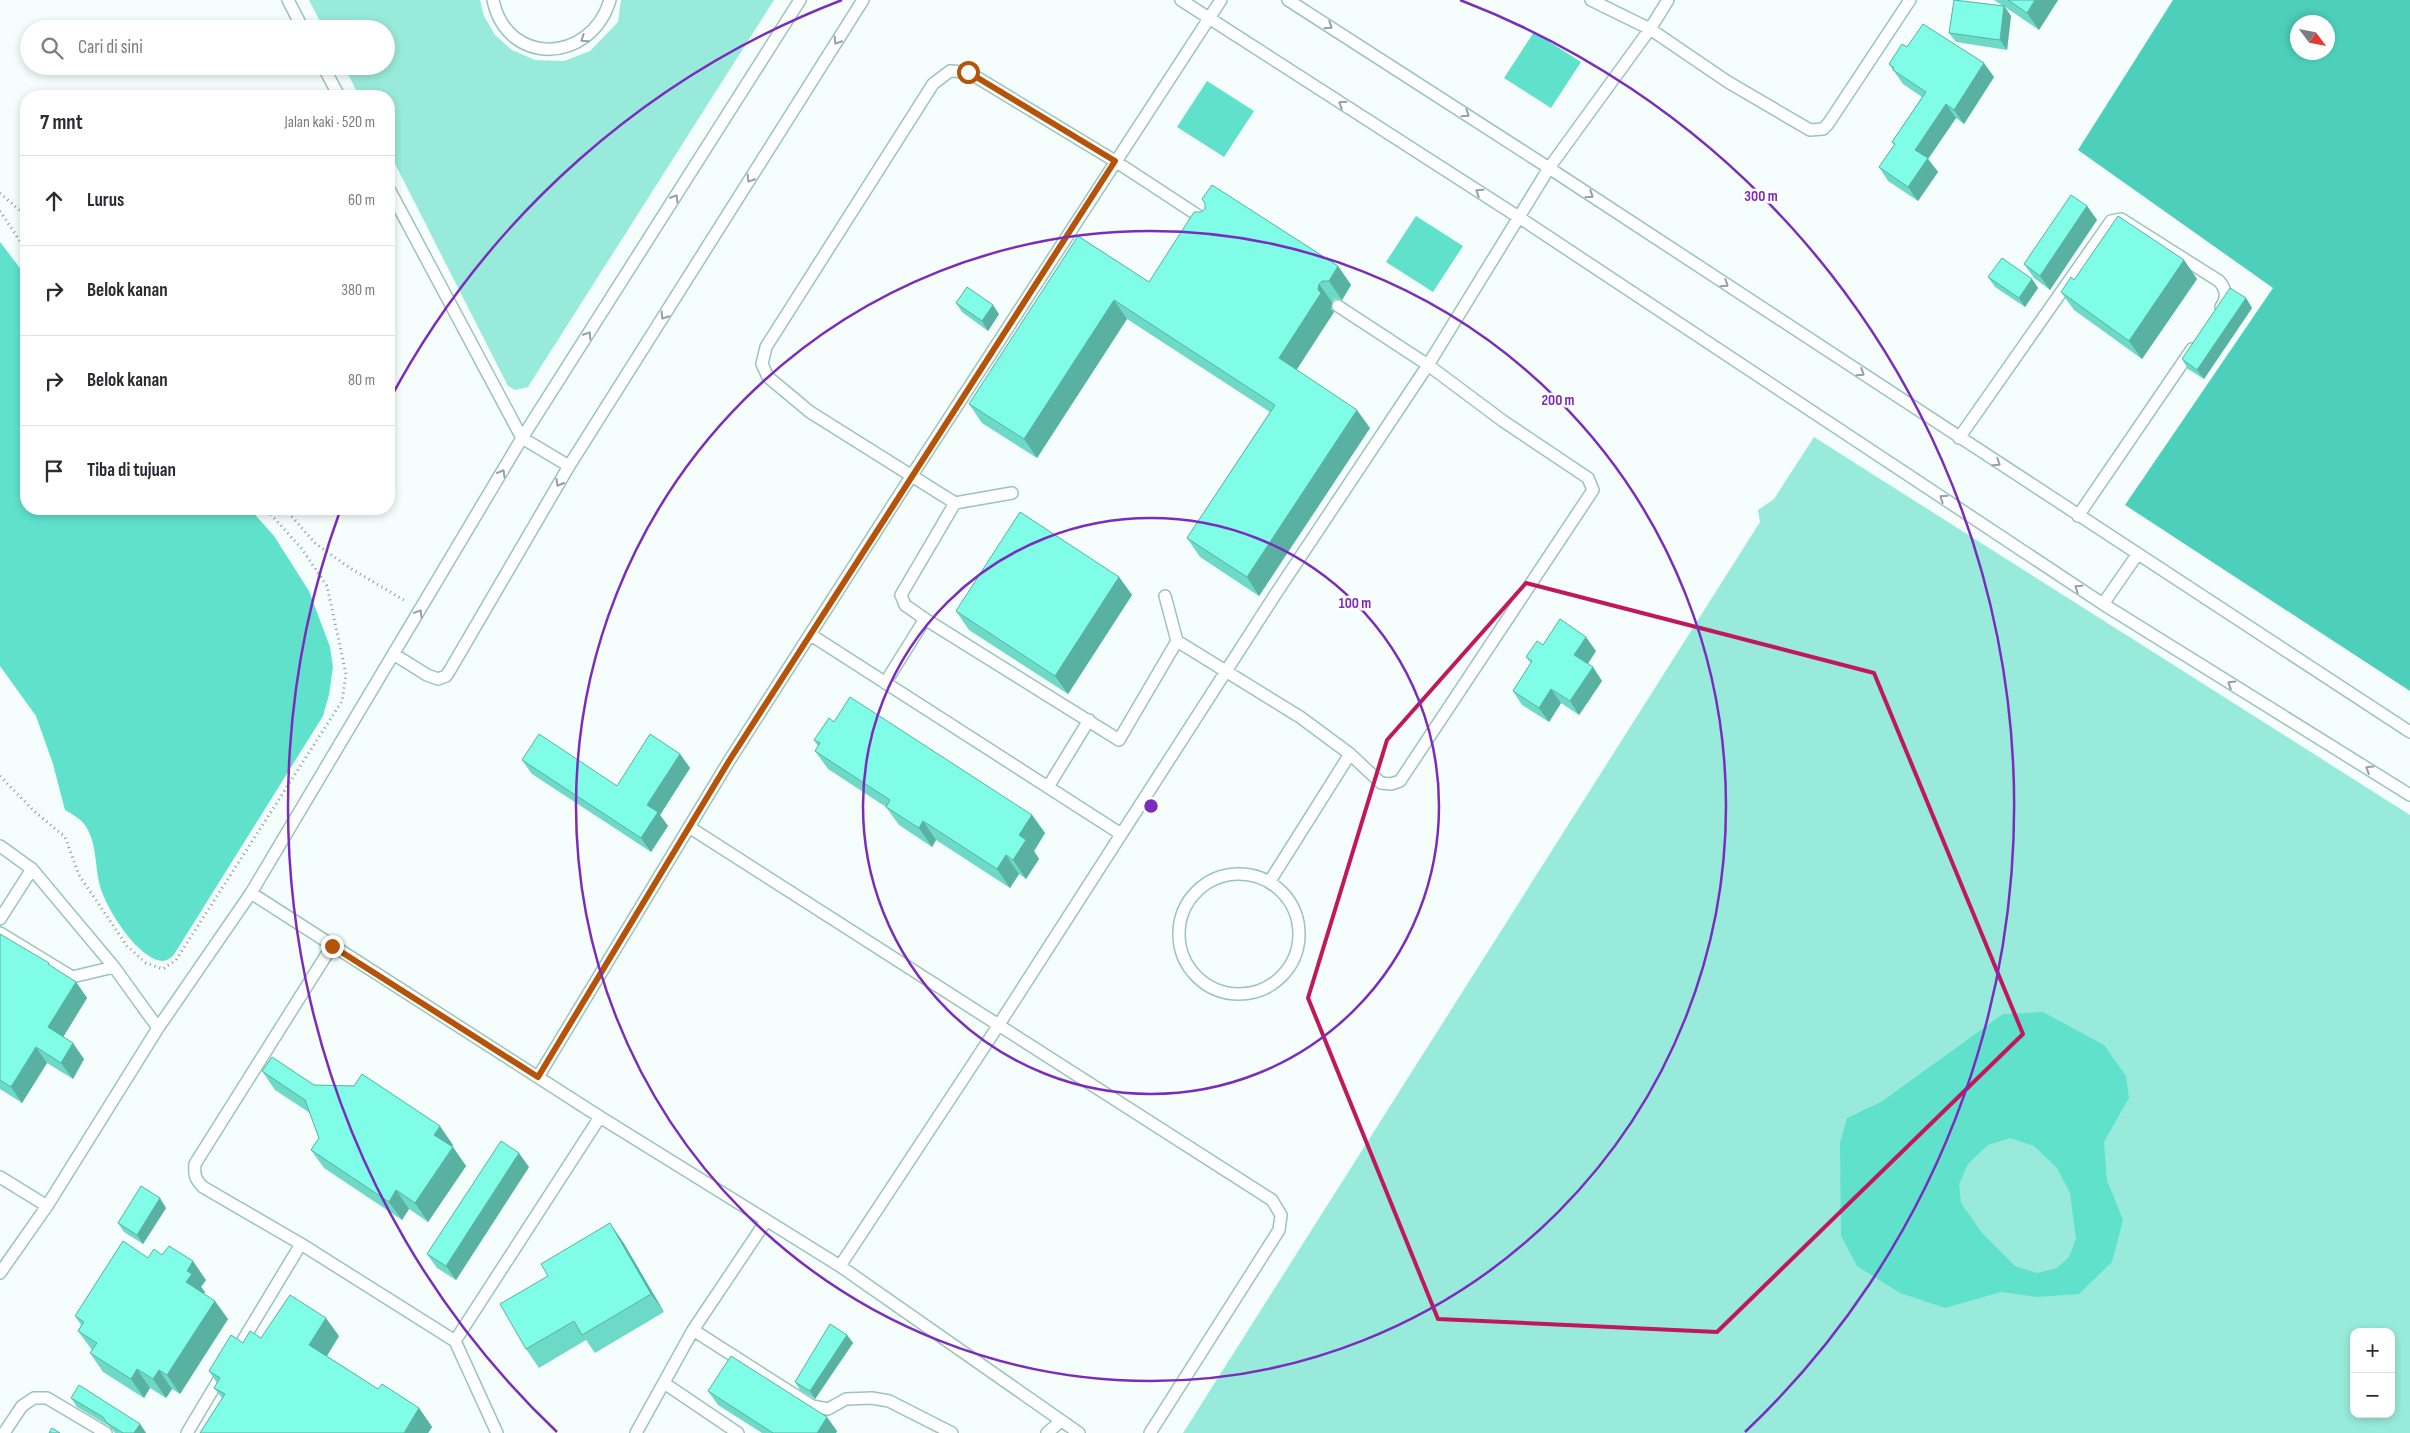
<!DOCTYPE html>
<html lang="id">
<meta charset="utf-8">
<style>
body{margin:0;font-family:"Sofia Sans Condensed",sans-serif;background:#f7f7f7;color:#2b2b33}
.controls{position:absolute;right:15px;bottom:15px;display:grid;overflow:hidden;border-radius:10px;box-shadow:0 2px 8px #0003}
.controls button{width:45px;height:45px;display:grid;place-items:center;padding:0;border:0;border-bottom:1px solid #e1e1e2;background:#fff;color:#2b2b33;font:25px sans-serif}
.compass{position:absolute;left:2290px;top:15px;width:45px;height:45px;border-radius:50%;background:#fff;box-shadow:0 2px 8px #0003;rotate:122deg}
.stop{position:absolute;width:15px;height:15px;margin:-11px;border:4px solid #b45309;border-radius:50%;background:#fff}
.stop.end{background:#b45309;border-color:#fff;box-shadow:0 1px 5px #0008}
.list{margin:0;padding:0;list-style:none}
h2{display:flex;justify-content:space-between;align-items:center;height:65px;margin:0;padding:0 20px;font-size:21px}
h2 small{font-size:16px;font-weight:400;color:#7c7c81}
.list li{display:grid;grid-template-columns:32px 1fr auto;gap:15px;align-items:center;box-sizing:border-box;height:90px;padding:0 20px;border-top:1px solid #e1e1e2}
.list b{display:block;font-size:19px;white-space:nowrap}
.list em{font-size:16px;font-style:normal;color:#7c7c81}
.icon{flex:none;width:28px;height:28px;fill:none;stroke:currentColor;stroke-width:2;stroke-linecap:round;stroke-linejoin:round}
.map{position:relative;flex:none;width:2410px;height:1433px;overflow:hidden}
.search{position:absolute;background:#fff;box-shadow:0 2px 8px #0003;left:20px;top:20px;width:375px;height:55px;display:flex;align-items:center;gap:12px;box-sizing:border-box;padding:0 18px;border-radius:28px;color:#7c7c81;font-size:19px}
.panel{position:absolute;background:#fff;box-shadow:0 2px 8px #0003;left:20px;top:90px;width:375px;height:425px;border-radius:20px}
.map>svg:first-child{display:block}
.green{fill:#98ebdb;fill-rule:evenodd}
.forest{fill:#4dd0bb;fill-rule:evenodd}
.water{fill:#60e1cb;fill-rule:evenodd}
.lines{fill:none;stroke-linecap:round;stroke-linejoin:round}
.service-casing{stroke:#9bc4bb;stroke-width:14}
.path{stroke:#8a9794;stroke-width:3;stroke-dasharray:1 4;stroke-linecap:butt}
.service{stroke:#fff;stroke-width:11}
.wall{fill:#6ddac7}
.shaded-wall{fill:#59b1a2}
.building{fill:#7ffde7;stroke:#59b1a2}
.oneway{stroke:#97a09e}
.route{stroke:#b45309;stroke-width:6}
.marked{fill:none;stroke:#c2185b;stroke-width:4;stroke-linejoin:round}
.ring{fill:none;stroke:#7b2cbf;stroke-width:2.5}
.centre{fill:#7b2cbf;stroke:#fff;stroke-width:2.5}
.ring-label{font-size:15px;text-anchor:middle;font-weight:bold;fill:#7b2cbf;stroke:#fff;stroke-width:5;stroke-linejoin:round;paint-order:stroke}
</style>
<div class="map">
<svg width="2410" height="1433" viewBox="0 0 2410 1433">
<rect width="100%" height="100%" fill="#f5fefc"/>
<path class="green" d="M309,0H480L484,16L495,35L512,50L535,60L564,61L590,51L618,22L621,0H774L528,387L515,390L508,386L389,152V96H359L344,66H386V29H324Z
M1814,437L2410,815V1433H1183L1760,522L1758,510L1774,499ZM2354,1332H2391V1414H2354Z"/>
<path class="forest" d="M2173,0H2410V691L2125,505L2273,288L2078,150ZM2298,22H2328V52H2298Z"/>
<path class="water" d="M1534,32L1581,62L1551,108L1504,78Z
M1207,81L1254,111L1224,157L1177,127Z
M1416,216L1463,246L1433,292L1386,262Z
M0,242L26,276V509H250L274,536L309,591L330,647L333,667L329,695L323,716L173,956C170,958 166,961 163,961C138,960 106,908 100,886C95,868 97,848 88,830C83,820 74,815 65,810L53,764L36,716L0,666Z
M2043,1012L2104,1045L2126,1076L2129,1098L2104,1142L2107,1180L2123,1220L2112,1262L2079,1294L2037,1297L2001,1292L1945,1308L1900,1293L1857,1266L1841,1236L1840,1143L1847,1118L1881,1102L2003,1014ZM2010,1138L2034,1146L2057,1168L2070,1193L2076,1239L2069,1257L2057,1268L2037,1273L2015,1266L1982,1233L1961,1203L1959,1184L1968,1164L1988,1145Z"/>
<g class="lines">
<g class="service-casing">
<path id="service" d="M288,0L303,29
M493,0C507,67 591,64 610,0
M1181,0L1520,218L2103,604L2410,795
M1288,0L1549,168L2410,732
M1591,0L1650,29L1728,82L1810,130L1823,129L1828,124L1910,0
M323,66L339,96
M389,189L522,438L569,466
M1205,220L1115,161L968,72L950,71L933,84L766,347L762,364L768,377L810,412L955,503L901,595L905,605L925,619L1119,740L1177,641L1300,717L1350,754L1381,783L1391,784L1400,781L1593,490L1588,478L1503,421L1428,365L1338,306
M1959,438L2111,221L2121,219L2219,281C2227,290 2227,298 2221,307
M955,503L1012,493
M2078,516L2192,349
M1165,596L1177,641
M2103,604L2137,555
M811,635L1121,834
M395,655L427,675L438,679L446,676L450,670L569,466L863,0
M885,683L925,619
M1048,787L1089,720
M689,827L1272,1200L1281,1215L1279,1230L1150,1433
M0,846L32,869L114,967L158,1028
M1179 934a60 60 0 1 1 120 0a60 60 0 1 1-120 0Z
M1270,881L1350,754
M251,893L522,438L800,0
M0,919L32,869
M0,933L72,977L114,967
M332,946L195,1164C194,1175 195,1179 203,1187L301,1244L455,1341
M538,1077L729,761L912,475L1221,0
M0,1177L47,1206
M840,1266L998,1026L1275,595L1428,365L1549,168L1650,29L1668,0
M0,1273L47,1206L158,1028L251,893L600,1117L840,1266L1079,1433
M693,1330L812,1406L828,1409L846,1399L872,1398L889,1401L952,1433
M234,1355L301,1244
M664,1383L738,1433
M4,1433L22,1406L34,1398H47L106,1433
M187,1433L224,1371
M497,1433L455,1341L600,1117
M636,1433L693,1330L766,1221
M1047,1433L1061,1421"/>
</g>
<path class="path" d="M0,193L26,216
M0,211L26,250
M285,509L316,544L350,568L407,602
M0,776L34,811L65,837L79,875L127,946L146,963L163,969L176,960L342,701L346,674L327,586L302,549L266,509"/>
<use href="#service" class="service"/>
</g>
<path class="wall" d="M1994,0H2058L2039,30L2005,7L2011,16L2007,50L1956,42L1949,33L2003,6Z
M1907,47L1994,77L1964,124L1956,118L1928,159L1938,172L1918,201L1888,181L1879,167L1894,145L1892,142L1922,97L1903,84L1889,64Z
M1202,199L1338,266L1351,285L1342,300L1335,299L1332,302L1331,309L1334,312L1296,370L1370,428L1259,596L1200,557L1187,538L1270,412L1127,319L1037,458L982,423L969,404L1078,236L1149,282L1205,209V203Z
M2087,206L2097,220L2050,290L2034,278L2024,264Z
M2184,260L2197,279L2142,359L2074,310L2061,292L2074,280Z
M1988,277L2032,279L2038,288L2025,307L1995,287Z
M2246,298L2252,308L2204,379L2188,369L2182,359Z
M956,303L999,314L988,331L962,312Z
M1119,577L1132,595L1068,694L969,630L956,611Z
M1543,645L1596,651L1588,664L1602,681L1579,715L1561,703L1549,722L1522,705L1513,691L1531,663L1526,657Z
M834,722L1032,815L1045,833L1034,851L1039,859L1026,879L1019,874L1010,888L936,840L932,847L899,825L886,807L828,769L815,751L818,746L814,740Z
M680,754L690,768L660,815L668,826L651,852L532,774L522,760L617,786Z
M0,934L76,982L87,998L63,1037L84,1059L73,1079L47,1063L22,1103L0,1089Z
M262,1071L314,1085L453,1145L451,1146L466,1166L428,1222L409,1209L402,1220L324,1168L311,1150L319,1138L310,1113L275,1090Z
M529,1167L456,1280L437,1268L427,1254Z
M166,1208L143,1244L124,1232L118,1223Z
M623,1242L664,1312L595,1353L586,1340L539,1368L526,1349Z
M162,1255L206,1280L201,1287L205,1292L204,1293L228,1319L180,1394L172,1389L166,1398L150,1388L144,1398L103,1372L90,1353L92,1350L78,1331L81,1325L75,1316L148,1258Z
M847,1335L853,1343L815,1399L800,1390L795,1382Z
M339,1336L327,1356L378,1389L419,1408L432,1427L428,1433H200L222,1398L214,1388L217,1383L209,1371L243,1343L261,1338Z
M708,1391L837,1431L836,1433H762L718,1405Z
M71,1398L140,1424L146,1433H115L109,1426L77,1407Z"/>
<path class="shaded-wall" d="M2035,0H2058L2039,30L2027,13Z
M2004,6L2011,16L2007,50L2000,40Z
M1984,63L1994,77L1964,124L1954,110Z
M1946,104L1956,118L1928,159L1938,172L1918,201L1908,187L1915,150Z
M2087,206L2097,220L2050,290L2040,276Z
M2184,260L2197,279L2142,359L2129,341Z
M1338,266L1351,285L1342,300L1329,281Z
M2032,279L2038,288L2025,307L2019,298Z
M1319,284L1332,302L1331,309L1334,312L1292,377L1279,358L1318,290Z
M2246,298L2252,308L2204,379L2197,370Z
M1114,300L1127,319L1037,458L1024,439Z
M993,305L999,314L988,331L982,321Z
M1357,410L1370,428L1259,596L1247,577Z
M1119,577L1132,595L1068,694L1055,676Z
M1586,637L1596,651L1584,669L1574,655Z
M1593,667L1602,681L1579,715L1570,701Z
M1551,689L1561,703L1549,722L1539,708Z
M680,754L690,768L660,815L668,826L651,852L641,838L647,805Z
M1032,815L1045,833L1034,851L1039,859L1026,879L1013,860L1019,835Z
M923,821L936,840L932,847L919,828Z
M1006,855L1019,874L1010,888L997,869Z
M76,982L87,998L59,1044L48,1027Z
M73,1043L84,1059L73,1079L61,1063Z
M36,1047L47,1063L22,1103L11,1087Z
M440,1126L453,1145L447,1153L434,1135Z
M453,1147L466,1166L428,1222L415,1203Z
M519,1153L529,1167L456,1280L446,1266Z
M396,1190L409,1209L402,1220L389,1202Z
M160,1198L166,1208L143,1244L137,1235Z
M610,1223L623,1242L664,1312L651,1294Z
M193,1261L206,1280L201,1287L205,1292L199,1301L186,1282L187,1271Z
M215,1301L228,1319L180,1394L167,1375Z
M326,1318L339,1336L322,1364L309,1345Z
M847,1335L853,1343L815,1399L810,1391Z
M137,1369L150,1388L144,1398L131,1379Z
M159,1370L172,1389L166,1398L153,1379Z
M419,1408L432,1427L428,1433H404Z
M827,1417L837,1431L836,1433H817Z
M140,1424L146,1433H134Z"/>
<path class="building" d="M1954,0L2004,6L2000,40L1949,33Z
M2008,0H2035L2027,13Z
M1923,24L1984,63L1954,110L1946,104L1915,150L1928,158L1908,187L1879,167L1895,144L1892,142L1926,92L1893,70L1894,68L1889,64L1902,44L1907,47Z
M1212,185L1338,266L1329,281H1322L1319,284L1318,290L1321,293L1279,358L1357,410L1247,577L1187,538L1275,405L1114,300L1024,439L969,404L1078,236L1149,282L1194,212H1201L1205,209V203L1202,199Z
M2071,195L2087,206L2040,276L2024,264Z
M2118,216L2184,260L2129,341L2061,292L2071,277L2074,280Z
M2002,258L2032,279L2019,298L1988,277Z
M967,287L993,305L982,321L956,303Z
M2230,288L2246,298L2197,370L2182,359Z
M1020,512L1119,577L1055,676L956,611Z
M1560,619L1586,637L1574,655L1593,667L1570,701L1551,689L1539,708L1513,691L1532,661L1526,657L1537,641L1543,645Z
M850,697L1032,815L1019,835L1026,840L1013,860L1006,855L997,869L923,821L919,828L886,807L890,800L815,751L820,743L814,740L829,718L834,722Z
M539,734L617,786L650,734L680,754L647,805L658,812L641,838L522,760Z
M0,934L49,963L48,964L76,982L48,1027L73,1043L61,1063L36,1047L11,1087L0,1080Z
M272,1057L314,1085L354,1086L362,1074L440,1126L434,1135L453,1147L415,1203L396,1190L389,1202L311,1150L319,1138L305,1100L262,1071Z
M501,1141L519,1153L446,1266L427,1254Z
M141,1186L160,1198L137,1235L118,1223Z
M610,1223L651,1294L582,1335L574,1321L526,1349L500,1304L548,1276L541,1264Z
M123,1241L148,1258L154,1249L162,1255L169,1246L193,1261L187,1271L192,1274L186,1282L215,1301L167,1375L159,1370L153,1379L137,1369L131,1379L90,1353L97,1343L78,1331L84,1322L75,1316Z
M290,1295L326,1318L309,1345L378,1389L382,1384L419,1408L404,1433H200L225,1394L214,1388L220,1378L209,1371L231,1335L243,1343L250,1331L261,1338Z
M830,1324L847,1335L810,1391L795,1382Z
M731,1356L827,1417L817,1433H773L708,1391Z
M79,1385L140,1424L134,1433H123L107,1423L103,1417L71,1398Z
M52,1428L60,1433H49Z"/>
<defs><path id="oneway-chevron" d="M-2-3.5L2.5 0L-2 3.5" fill="none" stroke-width="1.6" stroke-linecap="round" stroke-linejoin="round" transform="scale(1.25)"/></defs>
<g class="oneway">
<use href="#oneway-chevron" transform="translate(1329 26) rotate(33)"/>
<use href="#oneway-chevron" transform="translate(584 39) rotate(146)"/>
<use href="#oneway-chevron" transform="translate(837 41) rotate(122)"/>
<use href="#oneway-chevron" transform="translate(1342 104) rotate(-147)"/>
<use href="#oneway-chevron" transform="translate(1466 114) rotate(33)"/>
<use href="#oneway-chevron" transform="translate(750 179) rotate(122)"/>
<use href="#oneway-chevron" transform="translate(1479 192) rotate(-147)"/>
<use href="#oneway-chevron" transform="translate(1590 195) rotate(33)"/>
<use href="#oneway-chevron" transform="translate(675 198) rotate(-58)"/>
<use href="#oneway-chevron" transform="translate(1725 284) rotate(33)"/>
<use href="#oneway-chevron" transform="translate(664 316) rotate(122)"/>
<use href="#oneway-chevron" transform="translate(588 335) rotate(-58)"/>
<use href="#oneway-chevron" transform="translate(1861 373) rotate(33)"/>
<use href="#oneway-chevron" transform="translate(1997 463) rotate(33)"/>
<use href="#oneway-chevron" transform="translate(502 473) rotate(-60)"/>
<use href="#oneway-chevron" transform="translate(559 483) rotate(120)"/>
<use href="#oneway-chevron" transform="translate(1943 498) rotate(-146)"/>
<use href="#oneway-chevron" transform="translate(2078 588) rotate(-146)"/>
<use href="#oneway-chevron" transform="translate(419 613) rotate(-59)"/>
<use href="#oneway-chevron" transform="translate(2231 684) rotate(-148)"/>
<use href="#oneway-chevron" transform="translate(2369 769) rotate(-148)"/>
</g>
<g class="lines">
<path class="route" d="M332,946L538,1077L729,761L1115,161L968,72"/>
</g>
<path class="marked" d="M1526,583L1874,673L2023,1034L1717,1332L1438,1319L1308,998L1387,740Z"/>
<g class="ring">
<circle cx="1151" cy="806" r="288"/>
<circle cx="1151" cy="806" r="575"/>
<path d="M557 1432A863 863 0 0 1 340 511M389 401A863 863 0 0 1 842 0M1460 0A863 863 0 0 1 1745 1432"/>
</g>
<circle cx="1151" cy="806" r="8" class="centre"/>
<g class="ring-label">
<text x="1761" y="201">300 m</text>
<text x="1558" y="405">200 m</text>
<text x="1355" y="608">100 m</text>
</g>
</svg>
<div class="controls">
<button>+</button>
<button>−</button>
</div>
<svg class="compass" viewBox="-18 -18 36 36"><path d="M0-13l5 13h-10z" fill="#e53935"/><path d="M0 13l5-13h-10z" fill="#7c7c81"/></svg>
<div class="stop" style="left:968px;top:72px"></div>
<div class="stop end" style="left:332px;top:946px"></div>
<div class="search"><svg class="icon" aria-label="search" viewBox="0 0 24 24"><circle cx="10" cy="10" r="6"/><path d="M15 15l6 6"/></svg>Cari di sini</div>
<section class="panel">
<h2>7 mnt<small>Jalan kaki · 520 m</small></h2>
<ul class="list">
<li><svg class="icon" aria-label="ahead" viewBox="0 0 24 24"><path d="M12 20V5M6 11l6-6 6 6"/></svg><div><b>Lurus</b></div><em>60 m</em></li>
<li><svg class="icon" aria-label="right" viewBox="0 0 24 24"><path d="M7 20v-9h11M14 6l5 5-5 5"/></svg><div><b>Belok kanan</b></div><em>380 m</em></li>
<li><svg class="icon" aria-label="right" viewBox="0 0 24 24"><path d="M7 20v-9h11M14 6l5 5-5 5"/></svg><div><b>Belok kanan</b></div><em>80 m</em></li>
<li><svg class="icon" aria-label="arrive" viewBox="0 0 24 24"><path d="M6 21V4h12l-3 4 3 4H6"/></svg><div><b>Tiba di tujuan</b></div></li>
</ul>
</section>
</div>
